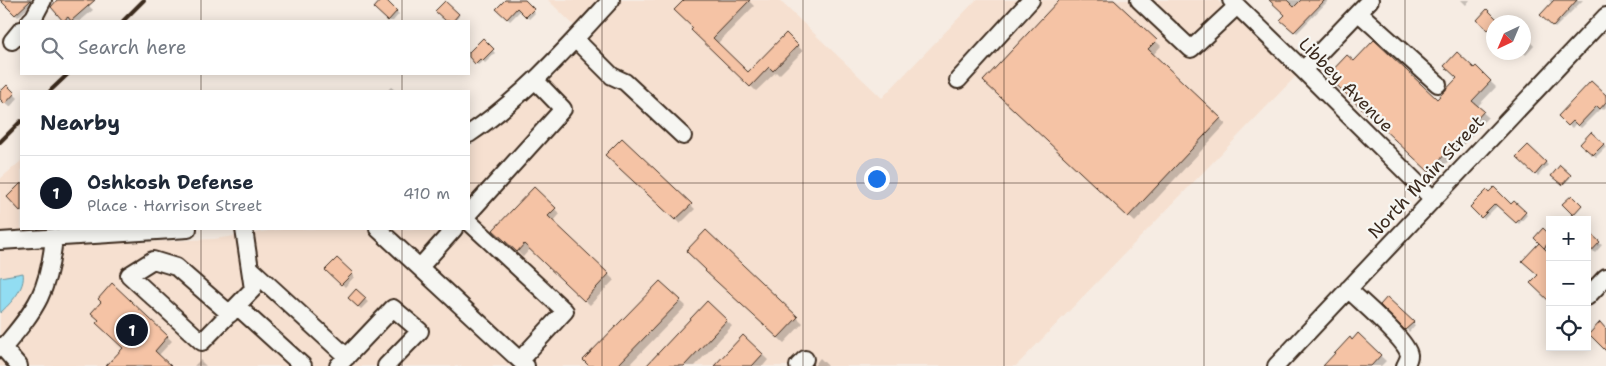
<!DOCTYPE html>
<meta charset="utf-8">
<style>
body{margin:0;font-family:"Shantell Sans",sans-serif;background:#f2f2f3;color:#1f2937}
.controls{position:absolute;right:15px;bottom:15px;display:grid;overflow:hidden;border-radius:0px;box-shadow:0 2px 12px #0003}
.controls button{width:45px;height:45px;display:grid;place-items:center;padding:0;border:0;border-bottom:1px solid #e0e1e3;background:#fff;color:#1f2937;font:25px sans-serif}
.compass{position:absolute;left:1486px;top:15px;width:45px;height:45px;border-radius:50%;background:#fff;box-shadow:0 2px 12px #0003;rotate:224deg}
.you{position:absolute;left:876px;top:178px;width:18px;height:18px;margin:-12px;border:4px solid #fff;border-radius:50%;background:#1a73e8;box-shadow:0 0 0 8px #1a73e833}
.badge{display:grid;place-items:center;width:32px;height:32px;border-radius:50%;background:#111827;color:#fff;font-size:16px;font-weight:700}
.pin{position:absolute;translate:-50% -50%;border:2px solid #fff;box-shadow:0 1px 5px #0006}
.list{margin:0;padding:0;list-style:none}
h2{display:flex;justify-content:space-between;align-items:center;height:65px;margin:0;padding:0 20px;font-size:21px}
h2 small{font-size:16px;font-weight:400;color:#747a83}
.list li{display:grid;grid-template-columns:32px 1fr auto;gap:15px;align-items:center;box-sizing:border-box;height:75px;padding:0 20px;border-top:1px solid #e0e1e3}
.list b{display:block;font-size:19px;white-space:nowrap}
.list p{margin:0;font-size:16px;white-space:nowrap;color:#747a83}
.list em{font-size:16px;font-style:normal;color:#747a83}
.icon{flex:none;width:28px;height:28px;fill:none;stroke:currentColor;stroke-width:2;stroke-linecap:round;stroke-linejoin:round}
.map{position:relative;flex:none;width:1606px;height:366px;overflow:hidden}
.search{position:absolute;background:#fff;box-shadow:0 2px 12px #0003;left:20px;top:20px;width:450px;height:55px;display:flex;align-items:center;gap:12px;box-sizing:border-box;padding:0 18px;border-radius:0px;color:#747a83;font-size:19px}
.panel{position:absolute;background:#fff;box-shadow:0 2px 12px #0003;left:20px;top:90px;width:450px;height:140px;border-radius:0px}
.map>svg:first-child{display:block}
.built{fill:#f6e0d0}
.water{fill:#92ddf2;stroke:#6f959d}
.shadow{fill:#0003}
.building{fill:#f5c3a5;stroke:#3b2a1e}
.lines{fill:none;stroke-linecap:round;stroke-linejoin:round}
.minor-casing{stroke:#3b2a1e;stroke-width:20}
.minor{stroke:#f6f6f2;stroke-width:16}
.rail{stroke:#3b2a1e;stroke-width:4}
.grid{fill:none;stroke:#3b2a1e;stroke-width:1;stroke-opacity:0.55}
.labels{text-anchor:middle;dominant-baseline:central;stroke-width:4.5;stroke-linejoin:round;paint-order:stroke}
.street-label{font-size:18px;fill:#3b2a1e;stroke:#f6f6f2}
</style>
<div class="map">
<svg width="1606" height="366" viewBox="0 0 1606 366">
<rect width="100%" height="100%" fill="#f6ece3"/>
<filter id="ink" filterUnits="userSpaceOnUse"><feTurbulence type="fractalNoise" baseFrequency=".02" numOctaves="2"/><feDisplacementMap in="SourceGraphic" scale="10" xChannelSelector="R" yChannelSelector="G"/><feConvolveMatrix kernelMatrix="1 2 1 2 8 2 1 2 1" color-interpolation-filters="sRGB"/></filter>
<g filter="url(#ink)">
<path class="built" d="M548,0H779L882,98L976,0H1217L1296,76L1016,366H0V179L21,161V229H109L119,243L214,239L282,229H469V147L543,87L588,39Z"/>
<path class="water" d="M23,273C26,288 10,304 0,313V277Z"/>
<path class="shadow" d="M2,0H30L33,3L18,17Z
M60,0H91L93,2L89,6L93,10L80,21H65L53,7Z
M382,0L399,14L393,21H390L375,8Z
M507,0H523L535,13L529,19L521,10L510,21L498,9Z
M686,0H748L754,6L717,44L748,74L786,35L803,51L779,75L776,72L756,91L693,30L694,28Z
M1060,0H1113L1161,46L1153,55L1226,124L1135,222L985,81Z
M1274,0H1329L1297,33L1282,19L1286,15Z
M1461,0H1470L1466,5Z
M1549,0H1583L1555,28L1542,15L1553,4Z
M445,2L459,16L455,21H448L437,11Z
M1487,11L1498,22H1494V27L1490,30L1479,20Z
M1524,35L1534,46L1526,55L1523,52Z
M483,40L495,53L485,63L483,61L478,65L469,54Z
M1354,63L1437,101L1458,78L1476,68L1496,87L1477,107L1488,117L1435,176L1329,76Z
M7,87L18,98L10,107L1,99L0,100V88L3,91Z
M391,87L396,91H387Z
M1606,96V107L1603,110L1601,108L1581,128L1576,123L1572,128L1560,116Z
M1591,134L1606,147L1596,157L1582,144Z
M622,139L695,209L680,224L607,155Z
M1528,147L1548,165L1538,176L1518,157Z
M1560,167L1571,177L1563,185L1552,175Z
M534,189L560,214L553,222L614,280L590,305L530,249L523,257L495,230Z
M1487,191L1511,205L1514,202L1527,215L1519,224L1498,205L1484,219L1472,207Z
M706,232L803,323L784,343L712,276Z
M1550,236L1549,246L1550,299L1540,275L1524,261L1541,243Z
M1599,243L1602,245L1595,253L1587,245Z
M337,260L354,277L345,287L327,270Z
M660,282L686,306L628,366H591Z
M112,285L172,341L158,356L169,366H108L124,348L100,320L102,302Z
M356,291L368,302L361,309L349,298Z
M1387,299L1415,325L1409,332L1382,305Z
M707,303L732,326L695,366H646Z
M1358,335L1386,361L1381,366H1324Z
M743,336L768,360L763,366H715Z
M820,358L828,366H814Z
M200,360L206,366H194Z"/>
<path class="building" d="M0,0H31L15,15Z
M57,0H95L71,21L68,17L63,21L51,7Z
M381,0H386L397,11L388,21L374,8Z
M505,0H525L534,9L526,17L517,8L507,19L496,9Z
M684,0H750L713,38L748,72L786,33L798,45L773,71L769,67L750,87L691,30L693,28L674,10Z
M1059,0H1114L1157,40L1148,49L1221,118L1128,217L983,81Z
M1269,0H1287L1294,7L1301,0H1325L1294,32L1280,20L1285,15Z
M1554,0H1577L1553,27L1540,15Z
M445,1L459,14L453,21H446L435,11Z
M1487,9L1498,20L1494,22V25L1488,30L1477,20Z
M483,38L494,49L482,61L480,59L475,64L469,57V52Z
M1374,40L1437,99L1457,78L1444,66L1457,52L1474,68L1476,66L1491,81L1472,101L1484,111L1429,172L1327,76L1347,55L1354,61Z
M1591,81L1606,95V102L1600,109L1597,106L1578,126L1573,121L1568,126L1558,116Z
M7,85L15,93L5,104L0,99V92Z
M1591,132L1604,144L1593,155L1580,144Z
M622,138L692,204L675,220L605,155Z
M1528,145L1546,162L1535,175L1516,157Z
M1560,165L1571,175L1562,185L1551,176Z
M21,183V212L7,197Z
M534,187L556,208L548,216L609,274L584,301L524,244L517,252L493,230Z
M1494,187L1511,204L1514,201L1526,212L1516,223L1495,204L1481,218L1470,207L1487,190L1489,192Z
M1572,195L1582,205L1573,215L1562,204Z
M1543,228L1550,235V241L1544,248L1534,238Z
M706,230L798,317L778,338L705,271L706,270L686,251Z
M1587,230L1600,242L1587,256Z
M1539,243L1550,254V302L1530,283L1538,275L1522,261Z
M337,258L353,273L341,285L325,270Z
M660,281L681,300L617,366H589L583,360Z
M112,283L168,336L155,351L171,366H106L123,348L96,323L99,320L91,313L101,302L98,299Z
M356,289L366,298L358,307L348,298Z
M1387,297L1414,322L1405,330L1380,305Z
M707,301L727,320L684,366H646Z
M1600,322L1606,329V351L1589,334Z
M1358,333L1381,355L1371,366H1323L1350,337L1352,340Z
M743,335L763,354L752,366H714Z"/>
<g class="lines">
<g class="minor-casing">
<path id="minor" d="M1139,0L1191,49L1237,6
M1231,0L1303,70L1433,199
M1359,13L1438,84
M30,21L34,17L43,0
M575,39L612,76L625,82L683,136
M12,41L21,30
M1303,70L1370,0
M958,80L1031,0
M469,134C524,97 567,48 611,0
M469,213L563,109L535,80
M469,222L565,311L520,360
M378,229L526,366
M0,241L188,229
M420,267L454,229
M250,268L347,357
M1348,289C1361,302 1407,340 1409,355C1409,359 1407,362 1405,366
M1587,297L1606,277
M237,306L303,366
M230,314L176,267L153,260L129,275L202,342L253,289L244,229
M0,346L3,348C37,308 49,291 54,237
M3,348L19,366
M338,366L393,308L420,331L386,366
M798,366L805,359
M1276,366L1606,16"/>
</g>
<use href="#minor" class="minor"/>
<path class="rail" d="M123,21L144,0
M50,91L68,74
M0,142L21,121"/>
</g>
</g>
<path class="grid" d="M201,0V21M402,0V21M602,0V366M803,0V366M1004,0V366M1204,0V366M1405,0V366M201,74V91M402,74V91M0,183H21M469,183H1606M201,229V366M402,229V366"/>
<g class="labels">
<g class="street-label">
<text transform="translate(1346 85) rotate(45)">Libbey Avenue</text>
<text transform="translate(1426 177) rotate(-47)">North Main Street</text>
</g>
</g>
</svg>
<div class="controls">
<button>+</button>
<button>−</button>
<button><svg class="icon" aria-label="locate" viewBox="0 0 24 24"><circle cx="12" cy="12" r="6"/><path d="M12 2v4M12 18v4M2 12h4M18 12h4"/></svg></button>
</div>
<svg class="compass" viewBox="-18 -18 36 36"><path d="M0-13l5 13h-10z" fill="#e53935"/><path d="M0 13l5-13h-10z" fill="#747a83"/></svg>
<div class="you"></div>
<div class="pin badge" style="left:132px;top:330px">1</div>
<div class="search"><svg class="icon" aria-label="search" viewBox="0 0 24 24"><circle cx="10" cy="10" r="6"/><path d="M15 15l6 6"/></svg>Search here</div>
<section class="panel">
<h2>Nearby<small></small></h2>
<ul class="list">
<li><span class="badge">1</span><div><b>Oshkosh Defense</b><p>Place · Harrison Street</p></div><em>410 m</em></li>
</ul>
</section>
</div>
